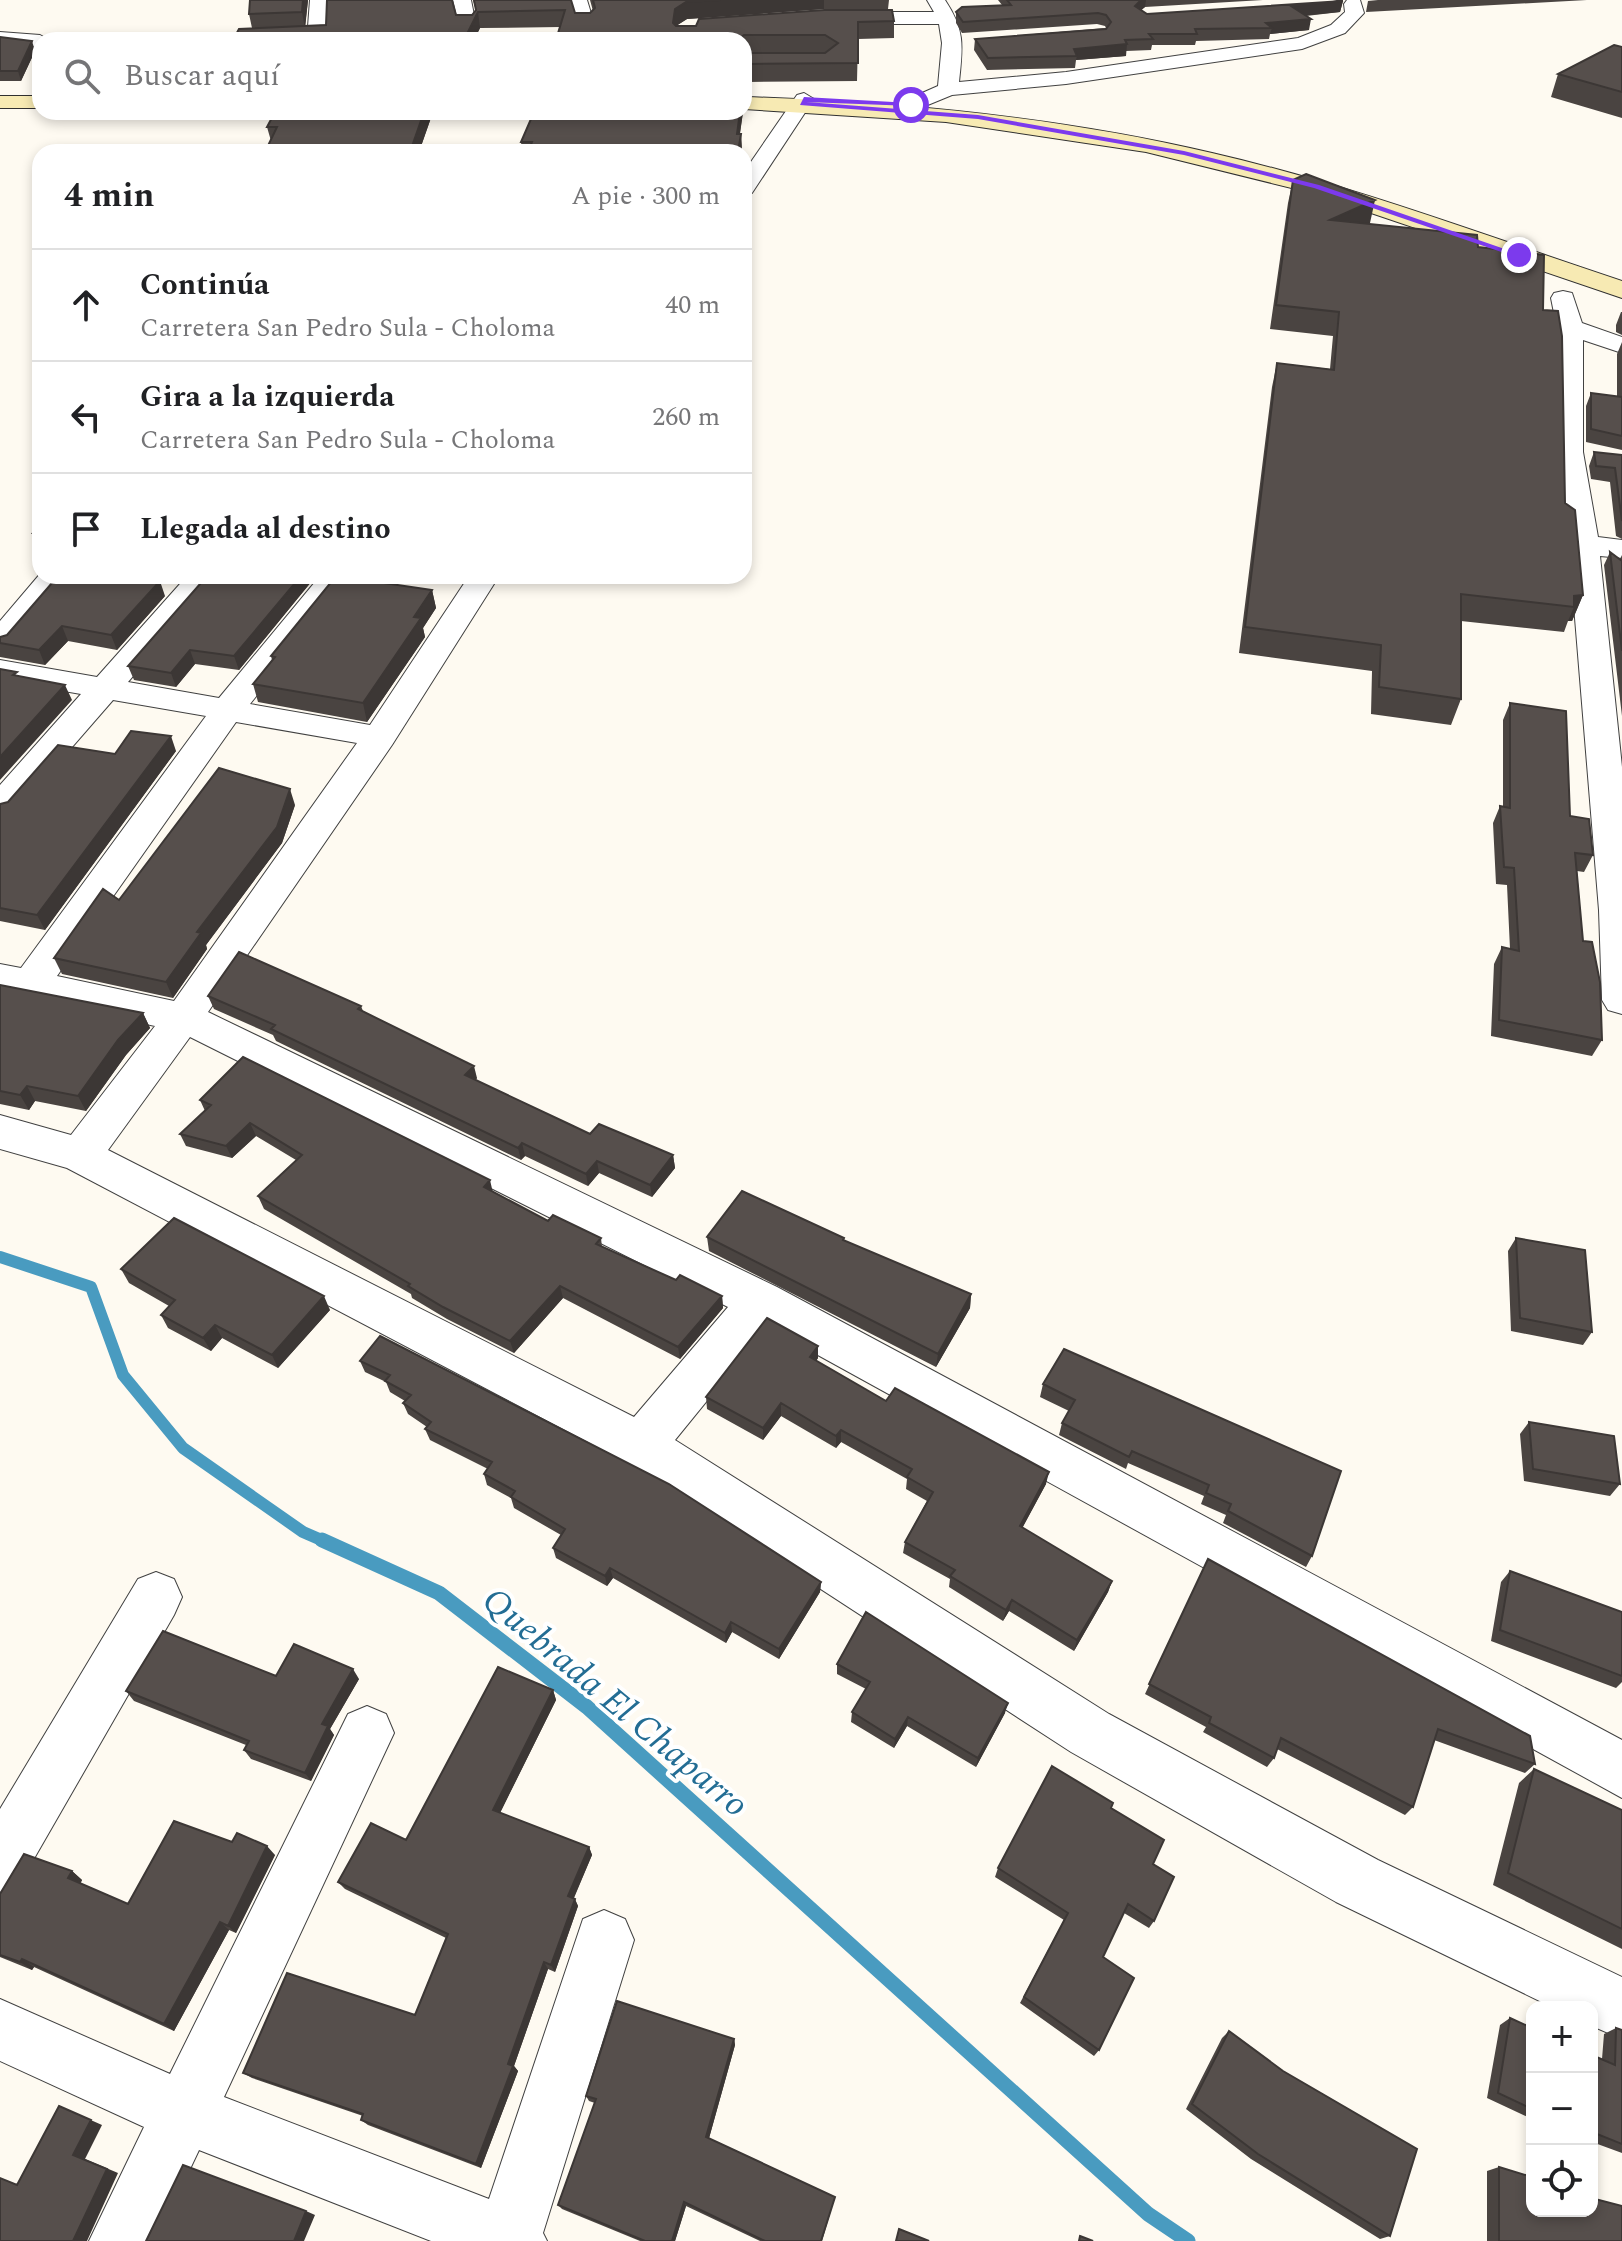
<!DOCTYPE html>
<html lang="es">
<meta charset="utf-8">
<style>
body{margin:0;font-family:Spectral,serif;background:#f6f6f6;color:#202124}
.controls{position:absolute;right:24px;bottom:24px;display:grid;overflow:hidden;border-radius:16px;box-shadow:0 4px 12px #0003}
.controls button{width:72px;height:72px;display:grid;place-items:center;padding:0;border:0;border-bottom:2px solid #e0e0e0;background:#fff;color:#202124;font:40px sans-serif}
.stop{position:absolute;width:24px;height:24px;margin:-18px;border:6px solid #7c3aed;border-radius:50%;background:#fff}
.stop.end{background:#7c3aed;border-color:#fff;box-shadow:0 2px 8px #0008}
.list{margin:0;padding:0;list-style:none}
h2{display:flex;justify-content:space-between;align-items:center;height:104px;margin:0;padding:0 32px;font-size:34px}
h2 small{font-size:26px;font-weight:400;color:#757577}
.list li{display:grid;grid-template-columns:52px 1fr auto;gap:24px;align-items:center;box-sizing:border-box;height:112px;padding:0 32px;border-top:2px solid #e0e0e0}
.list b{display:block;font-size:30px;white-space:nowrap}
.list p{margin:0;font-size:26px;white-space:nowrap;color:#757577}
.list em{font-size:26px;font-style:normal;color:#757577}
.icon{flex:none;width:44px;height:44px;fill:none;stroke:currentColor;stroke-width:2;stroke-linecap:round;stroke-linejoin:round}
.map{position:relative;flex:none;width:1622px;height:2241px;overflow:hidden}
.search{position:absolute;background:#fff;box-shadow:0 4px 12px #0003;left:32px;top:32px;width:720px;height:88px;display:flex;align-items:center;gap:20px;box-sizing:border-box;padding:0 28px;border-radius:24px;color:#757577;font-size:30px}
.panel{position:absolute;background:#fff;box-shadow:0 4px 12px #0003;left:32px;top:144px;width:720px;height:440px;border-radius:24px}
.map>svg:first-child{display:block}
.lines{fill:none;stroke-linecap:round;stroke-linejoin:round}
.stream-far1{stroke:#499bc0;stroke-width:12}
.stream{stroke:#499bc0;stroke-width:15}
.street-casing{stroke:#414141;stroke-width:2}
.secondary-casing{stroke:#303030;stroke-width:2}
.street{fill:#fff;fill-rule:evenodd}
.secondary{fill:#f7eab3;fill-rule:evenodd}
.wall{fill:#4a4441}
.shaded-wall{fill:#3c3735}
.building{fill:#564f4c;stroke:#3c3735;stroke-width:2}
.route{fill:#7c3aed}
.labels{text-anchor:middle;dominant-baseline:central;stroke-width:8;stroke-linejoin:round;paint-order:stroke}
.near-water-label{font-size:36px;font-style:italic;fill:#236d94;stroke:#fff}
</style>
<div class="map">
<svg width="1622" height="2241" viewBox="0 0 1622 2241">
<rect width="100%" height="100%" fill="#fefaf1"/>
<g class="lines">
<path class="stream-far1" d="M0,1257L91,1287L123,1375L183,1448L303,1532L326,1542"/>
<path class="stream" d="M322,1540L439,1593L587,1707L1148,2214L1188,2241"/>
<g class="street-casing">
<path id="street" d="M310,0H328L327,40H307Z
M453,0H471L476,25L474,29H460Z
M569,0H587L594,23L592,27H578Z
M927,0H945C965,30 963,45 959,82L1066,72L1298,38L1331,25L1345,12L1344,4L1347,0H1360L1364,13L1345,33L1302,49L1066,84L952,95L918,109H904L901,105L904,101L938,86L942,43L939,24H838L829,18L838,12H934Z
M0,32L40,35L49,40H40V47L0,44Z
M804,93L814,99L752,193L744,195V172L797,95Z
M1563,291L1572,293L1582,323L1622,337V353L1583,340V452L1598,537L1622,540V558L1600,556L1622,767V1014L1608,1010L1602,1000L1599,910L1569,545L1555,452L1557,328L1551,298L1554,293Z
M40,574L70,576L11,648L0,651V621Z
M187,576H219L128,682L219,698L320,576H351L250,704L370,725L469,576H499L392,745L208,1012L777,1287L1622,1740V1798L767,1327L675,1440L1109,1714L1378,1860L1622,1977V2039L1592,2026V2007H1552L1336,1902L1071,1752L624,1461L67,1168L0,1149V1115L71,1135L155,1026L0,992V964L21,968L206,716L113,700L13,815L0,819V785L81,694L0,680V660L97,677ZM236,722L357,743L174,1001L57,976ZM190,1037L728,1307L634,1417L108,1150Z
M156,1572L174,1579L182,1597L174,1615L20,1883L0,1892V1809L138,1579Z
M367,1706L386,1714L394,1733L224,2097L489,2199L583,1919L604,1910L625,1919L634,1940L543,2233L547,2241H431L199,2150L156,2241H89L144,2127L0,2061V1999L170,2074L348,1714Z"/>
</g>
<g class="secondary-casing">
<path id="secondary" d="M0,96H40V108H0Z
M744,97C902,102 1058,117 1212,153C1352,185 1486,236 1622,281V298L1312,193L1146,152L946,122L744,109Z"/>
</g>
<use href="#street" class="street"/>
<use href="#secondary" class="secondary"/>
</g>
<path class="wall" d="M308,0L305,26L456,15H472L476,11L473,0H571L575,13H590L593,11L590,0H889L888,9H824L687,19L676,26L894,21V38L858,39L857,81L748,82L746,94L744,53L826,52H744V40H556L560,27L480,28L474,40H233L252,28L249,14Z
M998,0H1263L1145,7L1141,10L1147,14L1343,1L1340,12L1306,16L1309,30L1270,34L1269,39L1196,41L1195,45H1152L1151,50L1126,51V56L1076,60L1075,68L987,70L974,50L975,39L1106,28L1105,26L1097,24L962,33L956,23V12L1002,5Z
M1378,0H1587L1366,12L1368,1Z
M0,37L35,51L21,81H0Z
M1622,47V118L1551,97L1558,74Z
M275,112H443H433L419,152H265L271,141L267,127Z
M534,112H743L740,134H741L742,152H522L521,142Z
M1293,180L1370,223L1368,224L1478,247L1543,310L1565,503L1583,595L1572,621H1568L1564,632L1461,621V699L1451,725L1371,714L1372,671L1239,653L1272,387L1277,363L1330,369L1333,336L1270,329L1288,203Z
M1621,312H1622V335L1616,332V325Z
M1622,342V450L1586,442V406L1591,393L1617,397V354Z
M1594,452L1622,455V539L1616,536L1610,482L1591,479L1589,466Z
M40,526V545L37,544L33,533Z
M1610,552L1620,559L1622,555V716L1604,565Z
M207,576H316L239,670L195,664L176,687L134,680L128,666Z
M432,590L436,608L423,628L425,637L367,722L258,702L253,684L272,660L271,656Z
M165,596L117,650L68,641L45,665L0,657V637Z
M1510,703L1570,816L1593,855L1584,872L1577,871L1583,941L1602,1040L1592,1056L1491,1036L1494,964L1502,947L1510,949L1507,885L1496,884L1493,823L1500,806L1503,807V720Z
M176,751L45,930L0,921V804L8,802L115,754Z
M295,805L282,843L206,945L207,949L173,998L62,974L54,958L119,900Z
M0,985L143,1013L150,1028L126,1055L86,1111L35,1101L29,1110L0,1104Z
M208,996L361,1006L363,1011L477,1078L476,1080L590,1134L673,1155L675,1168L652,1197L599,1173L588,1186L525,1156L521,1160L276,1041L273,1035L214,1009Z
M200,1100L493,1192L548,1221L601,1238L602,1247L676,1280L722,1296L723,1308L680,1359L563,1298L514,1353L447,1319L412,1298L411,1294L264,1209L258,1196L296,1160L256,1136L232,1158L186,1146L180,1134L205,1111Z
M707,1237L971,1294L970,1308L936,1367L709,1251Z
M1516,1238L1592,1332L1583,1345L1511,1331L1508,1251Z
M121,1269L330,1310L278,1368L222,1338L211,1351L168,1328L161,1315L169,1306L129,1283Z
M818,1346V1358L816,1361L886,1401L1046,1484L1022,1528L1112,1581L1108,1592L1074,1651L1009,1611L1003,1621L949,1587L950,1579L903,1553L905,1542L927,1501L906,1489L907,1479L841,1442L836,1448L781,1416L763,1440L707,1409L706,1397Z
M1064,1349L1312,1556L1306,1567L1223,1523L1226,1515L1201,1504L1204,1496L1128,1463L1126,1469L1059,1435L1062,1423L1069,1411L1040,1397L1043,1384Z
M360,1361L821,1582L820,1592L779,1659L732,1632L726,1643L613,1578L607,1586L556,1558L553,1548L561,1535L514,1508L511,1498L487,1485L484,1474L488,1469L430,1440L425,1429L427,1427L408,1414L403,1403L405,1401L390,1392L386,1382L365,1372Z
M1529,1422L1620,1484L1610,1496L1524,1481L1520,1434Z
M1208,1559L1535,1764L1525,1773L1434,1740L1413,1807L1405,1815L1277,1749L1274,1758L1267,1767L1203,1732L1206,1727L1145,1694Z
M1510,1571L1622,1612V1682L1616,1688L1491,1641L1501,1582Z
M837,1664L1005,1713L976,1767L907,1726L894,1748L851,1722L852,1712L866,1689L837,1674Z
M276,1676L359,1679L330,1729L334,1735L311,1781L251,1759L244,1750L246,1745L134,1701L126,1691Z
M553,1690L556,1700L500,1813L589,1847L592,1855L574,1898L578,1906L555,1972L548,1969L514,2066L518,2071L481,2168L368,2125L361,2120L363,2116L252,2078L243,2073L415,2015L446,1938L345,1889L338,1882L406,1840Z
M1534,1769L1622,1810V1949L1493,1885L1519,1783Z
M1111,1808L1153,1864L1154,1921L1149,1928L1124,1913L1103,1957L1099,2050L1094,2056L1020,2003L1064,1920L995,1877L998,1868Z
M232,1842L275,1855L236,1933L229,1930L174,2031L34,1967L32,1970L0,1957V1894L72,1871L82,1880L80,1884L128,1904Z
M1510,2018L1532,2028V2119L1487,2098L1500,2025Z
M1616,2028L1622,2030V2153L1592,2142V2055L1602,2059L1604,2034Z
M1229,2031L1390,2236L1380,2239L1251,2159L1186,2109L1222,2038Z
M734,2039L735,2045L709,2138L835,2197L822,2241H760L686,2206L675,2241H640L562,2209L558,2205L595,2103L589,2101L586,2096Z
M1499,2167L1595,2199L1622,2241H1487V2171Z"/>
<path class="shaded-wall" d="M303,0H308L305,29L302,12Z
M720,0H824V9L687,19L676,26L674,40L673,23L675,9L686,2Z
M1141,0H1146L1145,7L1133,17L1135,6Z
M1343,1L1340,12L1289,17L1291,6Z
M478,12L480,28L474,40H464Z
M1311,19L1309,30L1270,34L1272,28L1266,23Z
M32,41L35,51L21,81L18,71Z
M1127,44L1126,56L1076,60L1077,56L1074,49Z
M748,64V82L746,94L744,95V78Z
M424,112H433L419,152H410Z
M740,112H743L737,152V134Z
M741,134L742,152H738Z
M1375,200L1370,223L1325,244L1330,220Z
M301,576H316L239,670L234,656Z
M160,581L165,596L117,650L111,635Z
M432,590L436,608L423,628L425,637L367,722L363,703L414,617Z
M1583,595L1572,621H1568L1574,607V596Z
M62,626L68,641L45,665L39,650Z
M190,650L195,664L176,687L171,673Z
M65,685L72,700L0,780V757Z
M171,736L176,751L45,930L37,915Z
M290,789L295,805L282,843L206,945L207,949L173,998L166,982Z
M143,1013L150,1028L126,1055L86,1111L78,1096L118,1040Z
M474,1066L477,1078L468,1087L465,1075Z
M27,1086L35,1101L29,1110L20,1095Z
M250,1123L256,1136L232,1158L226,1146Z
M522,1143L525,1156L521,1160L518,1148Z
M673,1155L675,1168L652,1197L650,1185Z
M597,1161L599,1173L588,1186L586,1174Z
M490,1180L493,1193L484,1187Z
M560,1286L563,1298L514,1353L510,1341Z
M971,1294L970,1308L936,1367L938,1354Z
M324,1296L330,1310L278,1368L272,1355Z
M722,1296L723,1308L680,1359L678,1347Z
M215,1325L222,1338L211,1351L203,1338Z
M818,1346V1358L810,1370V1357Z
M781,1403V1416L763,1440V1428Z
M841,1430V1442L836,1448V1436Z
M1049,1472L1046,1484L1017,1538L1020,1526Z
M610,1568L613,1578L607,1586L605,1576Z
M1112,1581L1108,1592L1074,1651L1077,1640Z
M821,1582L820,1592L779,1659V1649Z
M1012,1600L1009,1611L1003,1621L1006,1610Z
M731,1622L732,1632L726,1643L725,1633Z
M353,1669L359,1679L330,1729L334,1735L311,1781L305,1773L322,1724Z
M553,1690L556,1700L497,1819L493,1810Z
M1008,1703L1005,1713L976,1767L978,1758Z
M908,1717L907,1726L894,1748L895,1739Z
M267,1846L275,1855L236,1933L228,1926Z
M589,1847L592,1855L571,1904L568,1896Z
M72,1871L82,1880L79,1886L68,1878Z
M575,1899L578,1906L555,1972L551,1965Z
M220,1922L229,1930L174,2031L164,2024Z
M22,1959L34,1967L32,1970L20,1962Z
M544,1962L548,1969L514,2066L518,2071L481,2168L476,2164L508,2064Z
M734,2039L735,2045L708,2142L706,2137Z
M59,2106L102,2125L85,2159L118,2173L87,2241H73V2155Z
M684,2202L686,2206L675,2241H672Z
M306,2211L315,2215L304,2241H294Z"/>
<path class="building" d="M250,0H303L302,12L249,14Z
M327,0H452L456,15H472L476,10L474,0H571L575,13H590L595,8L593,0H720L686,2L675,9L673,23L676,26H696L699,19L824,10H892L894,21L858,22V63L748,64L746,77L744,78V53H825L838,43L825,35H744L740,38L741,40H556L565,10L478,12L464,40H233L239,29L326,25Z
M1007,0H1141L1135,6L1147,14L1343,1L1291,6L1311,19L1266,23L1272,28L1195,29L1197,34H1149L1153,39L1125,40L1127,44L1074,49L1077,56L988,58L975,39L1106,29L1111,22L1106,15L1098,13L963,22L956,12L962,7L1011,5Z
M0,37L32,41L18,71H0Z
M1614,45L1622,47V92L1558,74Z
M275,112H424L410,152H265L277,127H267Z
M534,112H740L737,134H741L738,152H528L532,142H521Z
M1306,174L1375,200L1330,220L1477,235L1478,247L1544,255L1543,310L1558,311L1562,336L1565,503L1575,510L1583,595L1574,596V607L1461,594V699L1379,687L1381,645L1245,627L1277,363L1334,370L1339,312L1276,305L1293,180Z
M1591,393L1622,397V436L1591,429Z
M1594,452L1622,455V521L1615,468L1596,466Z
M40,526V534L33,533Z
M1610,552L1622,561V651Z
M58,576H126L160,581L111,635L62,626L39,650L0,643V637L7,635Z
M207,576H301L234,656L190,650L171,673L128,666Z
M336,576L432,590L414,617L421,618L363,703L253,684L275,657L271,656Z
M0,669L17,672L13,675L65,685L0,757Z
M1510,703L1566,711L1570,816L1589,819L1593,855L1575,853L1583,941L1592,942L1600,982L1602,1040L1499,1020L1502,947L1519,951L1514,868L1504,867L1500,806L1510,808Z
M131,731L171,736L37,915L0,908V804L8,802L58,745L115,754Z
M219,768L290,789L277,827L197,932L201,933L166,982L54,958L103,889L119,900Z
M239,952L361,1006L358,1009L474,1066L465,1075L569,1124L590,1134L599,1124L673,1155L650,1185L597,1161L586,1174L522,1143L518,1148L271,1029L275,1025L208,996Z
M0,985L143,1013L118,1040L78,1096L27,1086L20,1095L0,1091Z
M243,1057L490,1180L484,1187L548,1221L553,1215L601,1238L596,1244L676,1280L680,1275L722,1296L678,1347L560,1286L510,1341L443,1307L408,1286L410,1284L258,1196L302,1155L250,1123L226,1146L180,1134L211,1105L200,1100Z
M742,1191L844,1238L843,1240L971,1294L938,1354L707,1237Z
M174,1218L324,1296L272,1355L215,1325L203,1338L161,1315L175,1300L121,1269Z
M1516,1238L1585,1250L1592,1332L1520,1318Z
M767,1318L818,1346L810,1357L886,1401L895,1388L1049,1472L1020,1526L1112,1581L1077,1640L1012,1600L1006,1610L950,1576L955,1570L905,1542L933,1492L907,1477L912,1469L841,1430L836,1436L781,1403L763,1428L706,1397Z
M380,1336L669,1484L821,1582L779,1649L731,1622L725,1633L610,1568L605,1576L553,1548L565,1529L511,1497L515,1491L484,1474L492,1462L425,1429L431,1422L403,1403L411,1395L385,1381L390,1375L360,1361Z
M1064,1349L1341,1471L1312,1556L1228,1511L1231,1504L1206,1493L1209,1485L1132,1451L1129,1457L1062,1423L1075,1400L1043,1384Z
M1529,1422L1614,1436L1620,1484L1533,1469Z
M1208,1559L1530,1736L1535,1764L1438,1729L1413,1807L1281,1738L1274,1758L1209,1723L1211,1717L1149,1684Z
M1510,1571L1622,1612V1676L1500,1630Z
M866,1612L1008,1703L978,1758L908,1717L895,1739L852,1712L870,1682L837,1664Z
M163,1631L276,1676L294,1644L353,1669L322,1724L328,1726L305,1773L244,1750L249,1741L126,1691Z
M498,1667L553,1690L493,1810L589,1847L568,1896L575,1899L551,1965L544,1962L508,2064L513,2066L476,2164L361,2120L363,2114L243,2073L287,1973L415,2015L448,1934L338,1882L371,1823L406,1840Z
M1052,1766L1113,1803L1111,1808L1164,1840L1153,1864L1174,1877L1154,1921L1128,1904L1103,1957L1134,1978L1099,2050L1024,1997L1068,1913L998,1868Z
M1534,1769L1622,1810V1929L1508,1873Z
M174,1821L232,1842L237,1833L267,1846L228,1926L220,1922L164,2024L22,1959L20,1962L0,1955V1894L24,1854L72,1871L68,1878L128,1904Z
M617,2001L734,2039L706,2137L835,2197L821,2241H765L684,2202L672,2241H645L558,2205L596,2099L586,2096Z
M1510,2018L1532,2028V2109L1498,2093Z
M1616,2028L1622,2030V2144L1592,2132V2055L1615,2065Z
M1229,2031L1283,2071L1417,2149L1390,2236L1258,2154L1192,2104Z
M59,2106L91,2120L73,2155L107,2169L73,2241H0V2178L17,2185Z
M183,2165L306,2211L294,2241H146Z
M1499,2167L1532,2177V2211H1592V2195H1595V2199L1622,2206V2241H1499Z
M899,2229L929,2241H896Z
M1080,2236L1093,2241H1079Z"/>
<path class="route" d="M804,97L911,103L913,106L806,102L978,115L1184,151L1319,185L1522,255L1516,257L1314,188L1184,155L978,119L800,105Z"/>
<g class="labels">
<g class="near-water-label">
<text transform="translate(615 1703) rotate(40)">Quebrada El Chaparro</text>
</g>
</g>
</svg>
<div class="controls">
<button>+</button>
<button>−</button>
<button><svg class="icon" aria-label="locate" viewBox="0 0 24 24"><circle cx="12" cy="12" r="6"/><path d="M12 2v4M12 18v4M2 12h4M18 12h4"/></svg></button>
</div>
<div class="stop" style="left:911px;top:105px"></div>
<div class="stop end" style="left:1519px;top:255px"></div>
<div class="search"><svg class="icon" aria-label="search" viewBox="0 0 24 24"><circle cx="10" cy="10" r="6"/><path d="M15 15l6 6"/></svg>Buscar aquí</div>
<section class="panel">
<h2>4 min<small>A pie · 300 m</small></h2>
<ul class="list">
<li><svg class="icon" aria-label="ahead" viewBox="0 0 24 24"><path d="M12 20V5M6 11l6-6 6 6"/></svg><div><b>Continúa</b><p>Carretera San Pedro Sula - Choloma</p></div><em>40 m</em></li>
<li><svg class="icon" aria-label="left" viewBox="0 0 24 24"><path d="M17 20v-9H6M10 6l-5 5 5 5"/></svg><div><b>Gira a la izquierda</b><p>Carretera San Pedro Sula - Choloma</p></div><em>260 m</em></li>
<li><svg class="icon" aria-label="arrive" viewBox="0 0 24 24"><path d="M6 21V4h12l-3 4 3 4H6"/></svg><div><b>Llegada al destino</b></div></li>
</ul>
</section>
</div>
